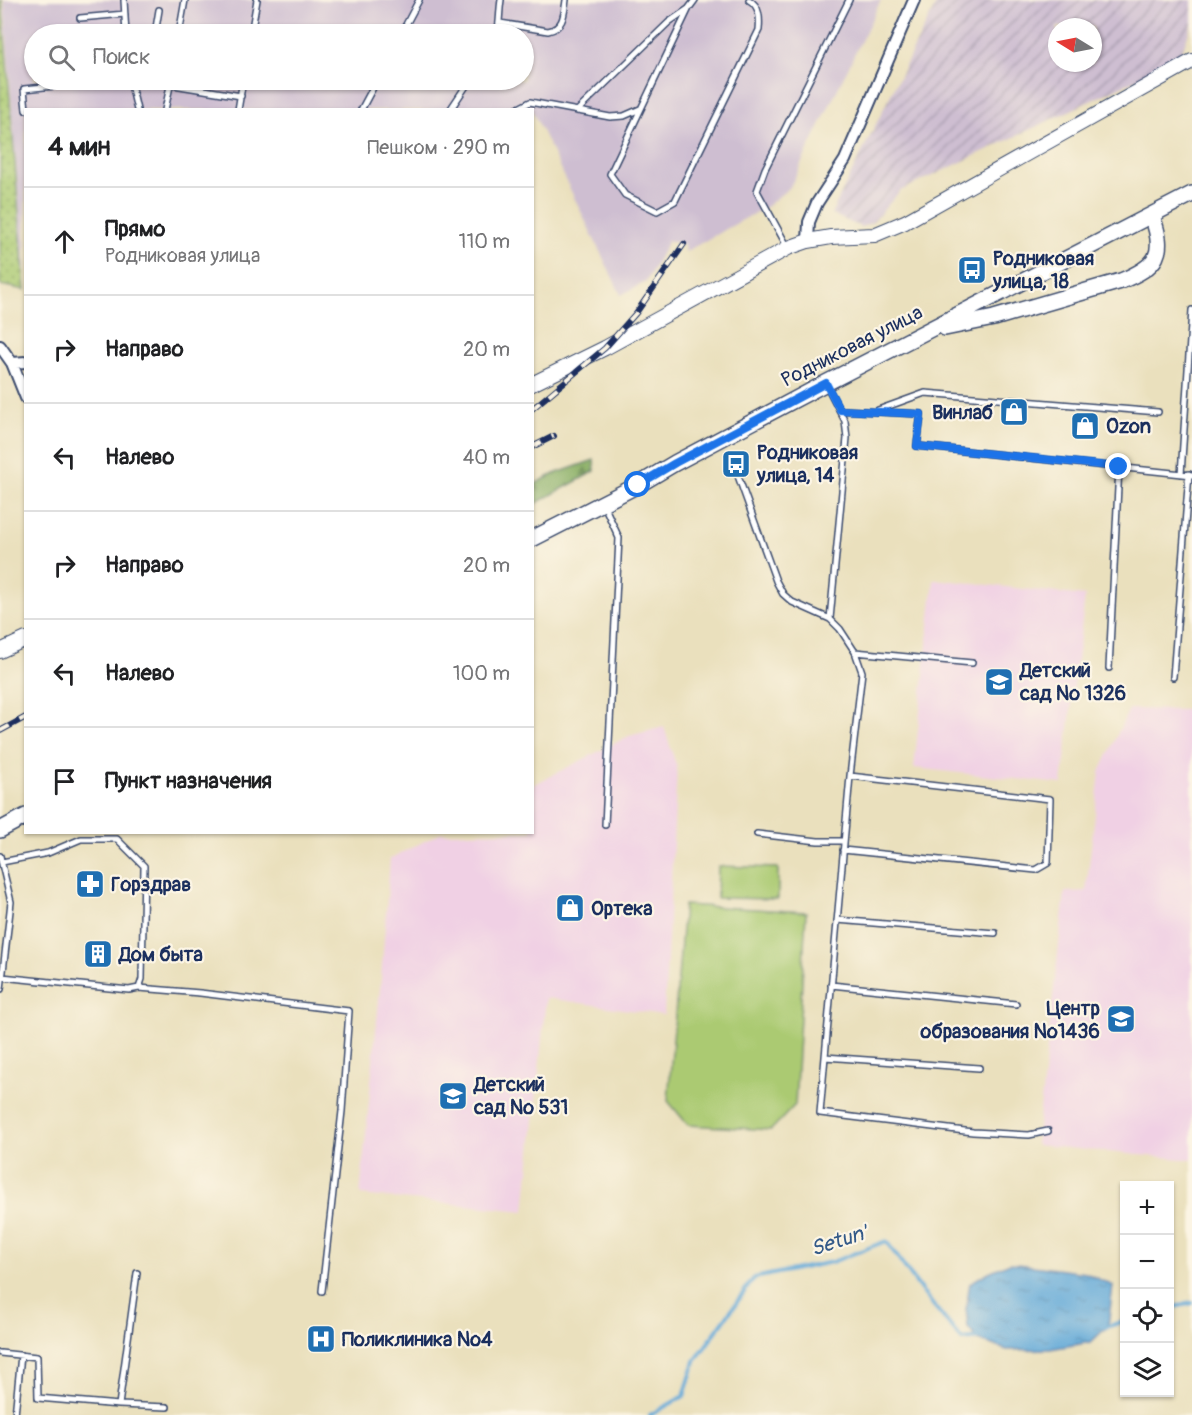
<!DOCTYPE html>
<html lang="ru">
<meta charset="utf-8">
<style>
body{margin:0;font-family:Pangolin,sans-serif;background:#f2f2f2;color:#202124}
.controls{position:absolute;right:18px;bottom:18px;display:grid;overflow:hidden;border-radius:0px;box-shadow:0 2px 4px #0004}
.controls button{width:54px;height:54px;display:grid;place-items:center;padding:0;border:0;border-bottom:2px solid #e0e0e0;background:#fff;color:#202124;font:30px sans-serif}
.compass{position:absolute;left:1048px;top:18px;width:54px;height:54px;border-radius:50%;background:#fff;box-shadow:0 2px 4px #0004;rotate:280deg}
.stop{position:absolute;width:18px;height:18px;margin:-14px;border:4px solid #1a73e8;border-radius:50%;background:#fff}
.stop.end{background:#1a73e8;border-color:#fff;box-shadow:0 2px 6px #0008}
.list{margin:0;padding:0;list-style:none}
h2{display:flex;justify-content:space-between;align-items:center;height:78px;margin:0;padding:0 24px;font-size:26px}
h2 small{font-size:20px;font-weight:400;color:#757577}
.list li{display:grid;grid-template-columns:39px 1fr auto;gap:18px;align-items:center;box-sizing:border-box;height:108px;padding:0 24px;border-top:2px solid #e0e0e0}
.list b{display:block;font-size:22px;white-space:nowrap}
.list p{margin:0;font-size:20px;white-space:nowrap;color:#757577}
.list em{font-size:20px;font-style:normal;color:#757577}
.icon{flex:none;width:33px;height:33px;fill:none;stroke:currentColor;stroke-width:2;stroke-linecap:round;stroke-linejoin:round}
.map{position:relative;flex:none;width:1192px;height:1415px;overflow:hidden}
.search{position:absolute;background:#fff;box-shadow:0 2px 4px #0004;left:24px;top:24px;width:510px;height:66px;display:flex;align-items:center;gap:15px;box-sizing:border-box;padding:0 21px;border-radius:33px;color:#757577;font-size:22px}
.panel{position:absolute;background:#fff;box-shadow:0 2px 4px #0004;left:24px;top:108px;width:510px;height:726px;border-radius:0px}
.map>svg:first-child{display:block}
.built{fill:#f0d0e4}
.industrial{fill:url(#industrial-furrows);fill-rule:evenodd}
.railway{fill:#cebed1;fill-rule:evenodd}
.grass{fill:url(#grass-dots);stroke:#637c68;stroke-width:1.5}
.forest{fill:url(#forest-firs);stroke:#526e61;stroke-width:1.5}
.green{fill:#abca72;stroke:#637c68;stroke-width:1.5}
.water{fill:url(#water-ripples);stroke:#3e6c9b;stroke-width:1.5}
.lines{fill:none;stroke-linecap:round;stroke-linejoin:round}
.stream{stroke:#62a9d8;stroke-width:4}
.service-casing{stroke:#3a4a6c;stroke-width:8}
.minor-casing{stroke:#3a4a6c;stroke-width:14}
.tertiary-casing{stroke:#3a4a6c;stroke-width:16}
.secondary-casing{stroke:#3a4a6c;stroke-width:18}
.service{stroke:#fff;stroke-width:5}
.minor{stroke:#fff;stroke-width:10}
.tertiary{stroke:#fff;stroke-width:14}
.secondary{stroke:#fff;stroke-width:15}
.rail-casing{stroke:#1b2f5e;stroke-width:6}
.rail{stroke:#fcf5e5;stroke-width:4;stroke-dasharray:11;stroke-linecap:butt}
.route{stroke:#1a73e8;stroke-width:8}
.labels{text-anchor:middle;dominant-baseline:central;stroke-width:4.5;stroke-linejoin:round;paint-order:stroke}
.poi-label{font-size:20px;font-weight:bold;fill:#1b2f5e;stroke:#fcf5e5;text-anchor:start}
.street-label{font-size:20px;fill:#1b2f5e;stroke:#fcf5e5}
.water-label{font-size:21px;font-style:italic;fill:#345a89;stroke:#fcf5e5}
</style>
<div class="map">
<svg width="1192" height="1415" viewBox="0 0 1192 1415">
<defs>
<pattern id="industrial-furrows" width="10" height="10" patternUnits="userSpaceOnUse" patternTransform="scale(1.5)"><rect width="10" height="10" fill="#cebed1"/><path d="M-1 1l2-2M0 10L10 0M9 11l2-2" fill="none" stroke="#a69bad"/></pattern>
<pattern id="grass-dots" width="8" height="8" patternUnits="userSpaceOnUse" patternTransform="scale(1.5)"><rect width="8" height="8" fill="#abca72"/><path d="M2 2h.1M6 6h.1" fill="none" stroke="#8aa461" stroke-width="1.8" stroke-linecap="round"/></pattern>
<pattern id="forest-firs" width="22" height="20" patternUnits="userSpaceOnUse" patternTransform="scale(1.5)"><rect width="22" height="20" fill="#88ae64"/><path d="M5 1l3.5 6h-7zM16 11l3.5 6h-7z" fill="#6e8e56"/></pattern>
<pattern id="water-ripples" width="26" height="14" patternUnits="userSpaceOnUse" patternTransform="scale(1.5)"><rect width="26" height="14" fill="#62a9d8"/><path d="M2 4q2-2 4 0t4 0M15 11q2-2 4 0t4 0" fill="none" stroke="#508ab2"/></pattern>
</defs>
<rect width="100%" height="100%" fill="#fcf5e5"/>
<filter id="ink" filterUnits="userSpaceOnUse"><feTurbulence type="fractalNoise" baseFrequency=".0167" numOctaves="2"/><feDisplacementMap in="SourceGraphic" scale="12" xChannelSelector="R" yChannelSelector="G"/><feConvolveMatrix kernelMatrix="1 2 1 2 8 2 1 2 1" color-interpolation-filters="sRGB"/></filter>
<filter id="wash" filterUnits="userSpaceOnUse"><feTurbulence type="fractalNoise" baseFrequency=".008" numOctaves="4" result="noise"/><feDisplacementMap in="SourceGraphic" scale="24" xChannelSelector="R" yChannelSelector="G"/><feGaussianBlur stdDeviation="1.35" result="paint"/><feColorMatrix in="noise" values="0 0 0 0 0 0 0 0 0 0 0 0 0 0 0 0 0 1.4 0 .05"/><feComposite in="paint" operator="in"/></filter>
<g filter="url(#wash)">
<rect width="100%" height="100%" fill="#eae0bd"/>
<path class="built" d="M934,579L1085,596L1062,784L914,768Z
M1129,709L1192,710V1160L1036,1145L1065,892L1086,891L1100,772Z
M664,727L677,768L664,1015L546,998L525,1211L360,1195L381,979L390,859L440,833L532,832L533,785L629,736Z"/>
<path class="industrial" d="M938,0H1192V24L1179,59L900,191L873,222L861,227L831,214ZM1057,27H1093V63H1057Z"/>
<path class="railway" d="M4,0H881L790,187L766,207L685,252L684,244L668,241L646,282L621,295L532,110H26L25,281ZM34,34H524V80H34Z"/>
<path class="grass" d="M0,0H2L25,290L0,285Z"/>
<path class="forest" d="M594,460L595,471L533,505V485L554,474Z"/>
<path class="green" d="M718,866L778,868V899L717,898Z
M684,905L806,912L795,1105L771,1130L688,1125L668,1101Z"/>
<path class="water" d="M1010,1263L1086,1273L1113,1286L1108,1326L1091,1342L1050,1349L1007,1350L978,1340L968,1328L966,1307L970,1283L989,1272Z"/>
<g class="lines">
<path class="stream" d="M1170,1308L1192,1303
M1106,1327L1124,1321
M650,1415L684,1396L695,1361L754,1278L832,1262L886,1241L924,1294L962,1340L981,1338"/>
</g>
</g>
<g filter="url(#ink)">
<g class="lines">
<g class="service-casing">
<path id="service" d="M124,0L126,34
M695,0L689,8L610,174L625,195L657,211L675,201L759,30C760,19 760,6 749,0
M80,18L125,14
M500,23L548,31C564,28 564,14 566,0
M155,34L159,10
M179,34L185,0
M251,34L257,0
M401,34L419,0
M497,34C500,23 499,12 501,0
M130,80L137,110
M143,80L241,96
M26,110L24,89L114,80
M165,110L171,81
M238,110L243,80
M361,110L377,80
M450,110L470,80
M515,110L530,102L610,117L624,116L640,109
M577,111L669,22L688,9
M787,246L757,191L765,169L849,0
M826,384L845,421L847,438L830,619
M840,410L921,414L917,446L1192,475
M878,410L925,393L1158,412
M1181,474L1192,310
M738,476L776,581L783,594L792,602L830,619L840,629L855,652L862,672L850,776L820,1113L973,1132L1029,1135L1048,1131
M603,503L619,538L605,825
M855,652L972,663
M1109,668L1119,467
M1173,677L1189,474
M757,834L818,841H844
M843,850L1036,870L1048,863L1050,799L850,776
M0,856L11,902L1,989
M2,862L48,853L81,839H117L144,866L142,979L139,988
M837,920L995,933
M2,977L129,990L139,988L200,993L349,1011L342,1111L322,1291
M831,985L1016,1004
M825,1057L979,1068
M0,1353L37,1357L38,1398L119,1405L137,1273
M119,1405L167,1407
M15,1415L21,1355"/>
</g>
<g class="minor-casing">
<path id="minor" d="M808,241L809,222L817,203L845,160L914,0
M0,346L12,363
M26,362L12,363L26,398"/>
</g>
<g class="tertiary-casing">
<path id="tertiary" d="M532,384L605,348L788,248L808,241L831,237L874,235L905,222L1192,61
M0,651L26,639"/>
</g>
<g class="secondary-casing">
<path id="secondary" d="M945,328L994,318L1121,281C1158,266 1166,254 1152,216
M532,539L638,485L675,463L826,383L1192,194
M0,830L26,816"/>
</g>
<use href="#service" class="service"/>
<use href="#minor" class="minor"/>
<use href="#tertiary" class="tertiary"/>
<use href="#secondary" class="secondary"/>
<g class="rail-casing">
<path id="rail" d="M532,409L605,348L636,313L684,244
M532,447L554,436
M0,731L26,717"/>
</g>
<use href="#rail" class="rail"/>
</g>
</g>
<g class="lines" filter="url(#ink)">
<path class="route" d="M638,485L675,463L826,383L840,410L921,414L917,446L1119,467"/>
</g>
<defs>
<g id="bus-square" transform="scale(1.5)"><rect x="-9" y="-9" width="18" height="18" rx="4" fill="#1f6fb2" stroke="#fcf5e5"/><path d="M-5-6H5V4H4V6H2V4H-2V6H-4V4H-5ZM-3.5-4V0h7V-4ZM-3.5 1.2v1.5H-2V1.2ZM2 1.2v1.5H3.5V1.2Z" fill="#fff"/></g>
<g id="shop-square" transform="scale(1.5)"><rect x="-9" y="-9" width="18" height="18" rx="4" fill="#1f6fb2" stroke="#fcf5e5"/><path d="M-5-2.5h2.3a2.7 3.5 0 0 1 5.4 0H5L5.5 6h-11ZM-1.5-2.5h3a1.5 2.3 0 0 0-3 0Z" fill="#fff"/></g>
<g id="school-square" transform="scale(1.5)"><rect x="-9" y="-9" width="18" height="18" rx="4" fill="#1f6fb2" stroke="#fcf5e5"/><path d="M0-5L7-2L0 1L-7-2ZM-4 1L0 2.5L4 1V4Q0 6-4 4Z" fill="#fff"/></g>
<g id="pharmacy-square" transform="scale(1.5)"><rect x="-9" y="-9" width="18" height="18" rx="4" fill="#1f6fb2" stroke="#fcf5e5"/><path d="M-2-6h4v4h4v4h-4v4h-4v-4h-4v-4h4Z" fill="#fff"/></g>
<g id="building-square" transform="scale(1.5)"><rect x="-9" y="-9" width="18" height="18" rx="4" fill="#1f6fb2" stroke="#fcf5e5"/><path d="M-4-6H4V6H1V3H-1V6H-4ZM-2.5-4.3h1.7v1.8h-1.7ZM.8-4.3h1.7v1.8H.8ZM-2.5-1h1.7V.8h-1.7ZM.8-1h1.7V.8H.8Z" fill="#fff"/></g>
<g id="hospital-square" transform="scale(1.5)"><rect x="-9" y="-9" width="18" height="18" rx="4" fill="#1f6fb2" stroke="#fcf5e5"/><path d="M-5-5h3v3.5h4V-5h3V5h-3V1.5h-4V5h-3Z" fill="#fff"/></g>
</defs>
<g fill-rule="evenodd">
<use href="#bus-square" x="972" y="270"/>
<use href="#shop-square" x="1014" y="412"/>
<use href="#shop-square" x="1085" y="426"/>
<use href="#bus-square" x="736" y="464"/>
<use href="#school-square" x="999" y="682"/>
<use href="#pharmacy-square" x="90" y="884"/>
<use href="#shop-square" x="570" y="908"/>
<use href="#building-square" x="98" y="954"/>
<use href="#school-square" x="1121" y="1019"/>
<use href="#school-square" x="453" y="1096"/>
<use href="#hospital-square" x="321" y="1339"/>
</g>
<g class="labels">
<g class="poi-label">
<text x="993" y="258">Родниковая<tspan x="993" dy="23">улица, 18</tspan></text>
<text x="993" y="412" text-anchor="end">Винлаб</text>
<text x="1106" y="426">Ozon</text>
<text x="757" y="452">Родниковая<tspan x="757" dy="23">улица, 14</tspan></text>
<text x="1020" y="670">Детский<tspan x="1020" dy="23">сад № 1326</tspan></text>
<text x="111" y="884">Горздрав</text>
<text x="591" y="908">Ортека</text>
<text x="119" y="954">Дом быта</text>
<text x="1100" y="1008" text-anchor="end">Центр<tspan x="1100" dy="23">образования №1436</tspan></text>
<text x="474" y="1084">Детский<tspan x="474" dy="23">сад № 531</tspan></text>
<text x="342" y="1339">Поликлиника №4</text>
</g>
<g class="street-label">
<text transform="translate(852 346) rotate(-27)">Родниковая улица</text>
</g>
<g class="water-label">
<text transform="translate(839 1241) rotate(-18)">Setun'</text>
</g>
</g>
</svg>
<div class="controls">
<button>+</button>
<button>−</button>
<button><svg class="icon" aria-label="locate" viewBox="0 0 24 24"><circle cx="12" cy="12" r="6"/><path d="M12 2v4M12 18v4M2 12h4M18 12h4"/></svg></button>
<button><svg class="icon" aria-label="layers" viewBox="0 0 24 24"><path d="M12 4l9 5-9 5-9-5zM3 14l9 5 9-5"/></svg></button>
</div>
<svg class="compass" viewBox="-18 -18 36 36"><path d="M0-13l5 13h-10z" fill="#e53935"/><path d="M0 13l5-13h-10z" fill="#757577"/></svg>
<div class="stop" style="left:638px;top:485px"></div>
<div class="stop end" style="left:1119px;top:467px"></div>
<div class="search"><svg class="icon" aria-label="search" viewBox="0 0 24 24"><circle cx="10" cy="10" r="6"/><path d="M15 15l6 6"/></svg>Поиск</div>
<section class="panel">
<h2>4 мин<small>Пешком · 290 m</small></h2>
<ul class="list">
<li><svg class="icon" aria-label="ahead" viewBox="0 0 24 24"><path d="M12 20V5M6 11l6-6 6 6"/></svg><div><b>Прямо</b><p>Родниковая улица</p></div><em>110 m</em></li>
<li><svg class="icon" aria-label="right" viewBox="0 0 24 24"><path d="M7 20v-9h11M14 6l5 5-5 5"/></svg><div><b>Направо</b></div><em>20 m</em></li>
<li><svg class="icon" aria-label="left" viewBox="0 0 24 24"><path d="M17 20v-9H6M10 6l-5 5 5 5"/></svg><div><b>Налево</b></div><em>40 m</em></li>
<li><svg class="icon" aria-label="right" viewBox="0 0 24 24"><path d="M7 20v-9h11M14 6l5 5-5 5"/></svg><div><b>Направо</b></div><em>20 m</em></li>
<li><svg class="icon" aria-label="left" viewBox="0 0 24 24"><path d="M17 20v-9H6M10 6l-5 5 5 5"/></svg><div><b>Налево</b></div><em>100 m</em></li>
<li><svg class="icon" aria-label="arrive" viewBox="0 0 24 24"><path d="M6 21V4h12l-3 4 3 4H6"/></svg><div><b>Пункт назначения</b></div></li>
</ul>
</section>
</div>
